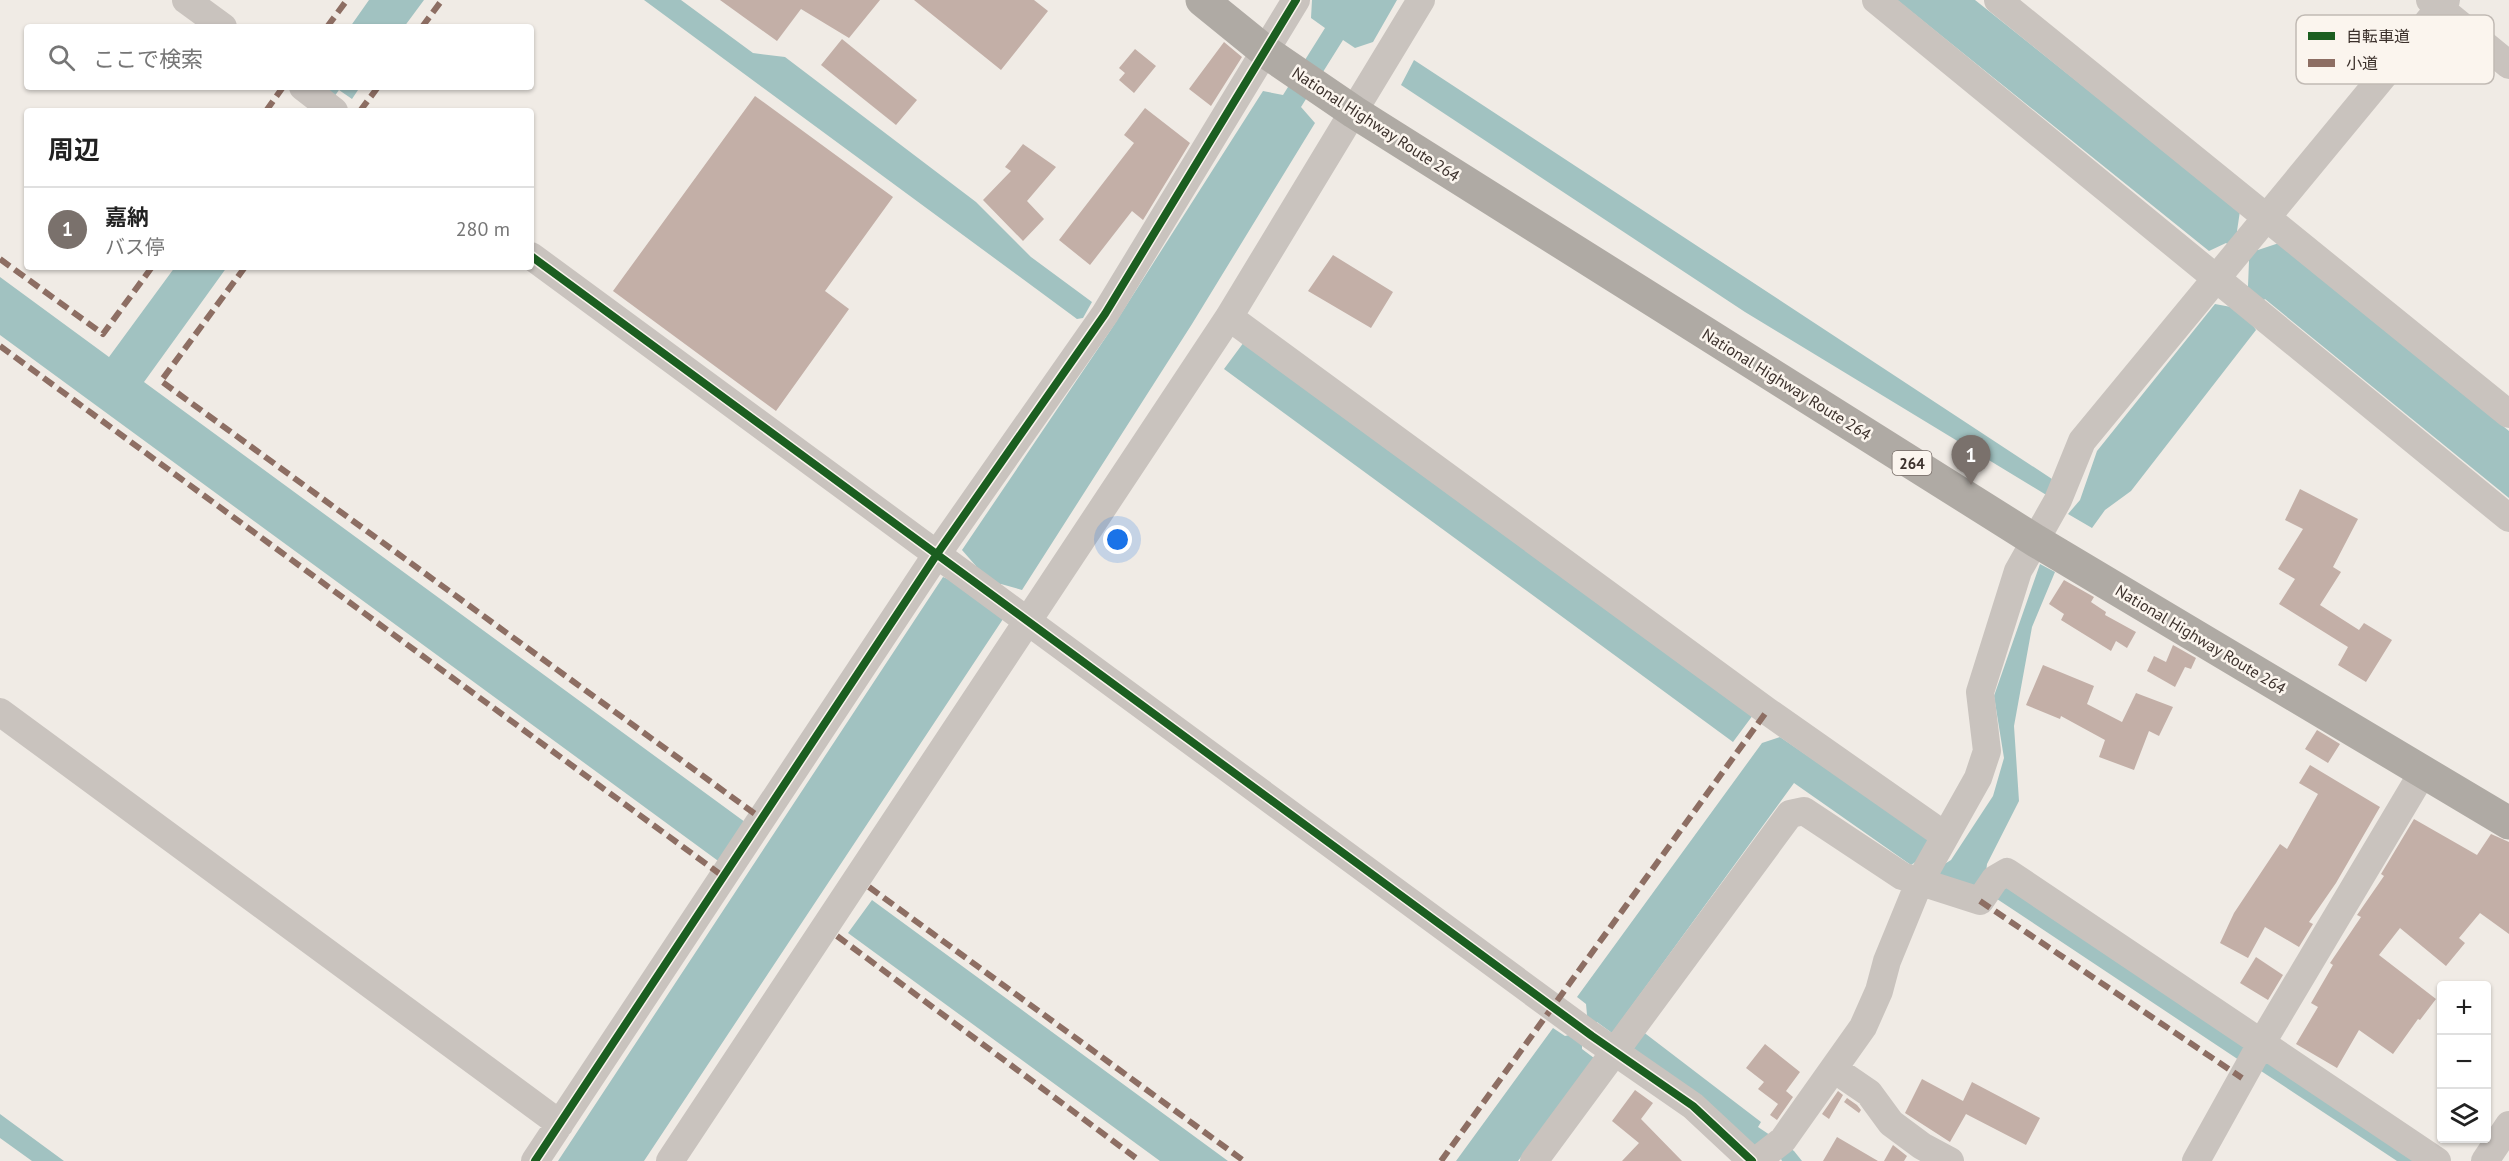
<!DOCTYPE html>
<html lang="ja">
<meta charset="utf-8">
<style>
body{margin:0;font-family:"PT Sans","Noto Sans JP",sans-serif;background:#f2f2f2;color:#222}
.controls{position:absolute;right:18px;bottom:18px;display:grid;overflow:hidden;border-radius:6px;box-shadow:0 2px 4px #0004}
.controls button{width:54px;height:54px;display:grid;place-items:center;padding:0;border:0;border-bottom:2px solid #e0e0e0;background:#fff;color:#222;font:30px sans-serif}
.you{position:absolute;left:1118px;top:540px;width:21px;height:21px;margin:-15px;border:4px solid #fff;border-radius:50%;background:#1a73e8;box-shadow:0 0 0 9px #1a73e833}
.badge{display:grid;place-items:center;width:39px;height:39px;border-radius:50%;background:#7a716c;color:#fff;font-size:20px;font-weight:700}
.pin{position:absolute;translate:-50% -50px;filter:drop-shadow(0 2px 3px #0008)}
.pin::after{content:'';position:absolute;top:32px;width:21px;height:18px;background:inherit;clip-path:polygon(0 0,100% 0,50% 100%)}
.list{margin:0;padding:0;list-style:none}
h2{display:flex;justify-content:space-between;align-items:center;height:78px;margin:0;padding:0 24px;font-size:26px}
h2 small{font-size:20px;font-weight:400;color:#767676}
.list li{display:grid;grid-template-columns:39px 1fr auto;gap:18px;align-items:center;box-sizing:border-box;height:84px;padding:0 24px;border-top:2px solid #e0e0e0}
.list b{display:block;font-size:22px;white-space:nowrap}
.list p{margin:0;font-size:20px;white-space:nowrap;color:#767676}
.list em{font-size:20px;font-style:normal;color:#767676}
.icon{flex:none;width:33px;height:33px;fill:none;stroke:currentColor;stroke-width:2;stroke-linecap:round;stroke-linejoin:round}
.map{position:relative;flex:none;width:2509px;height:1161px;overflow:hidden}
.search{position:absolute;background:#fff;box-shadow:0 2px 4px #0004;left:24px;top:24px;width:510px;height:66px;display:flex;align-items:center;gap:15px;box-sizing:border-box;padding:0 21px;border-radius:6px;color:#767676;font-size:22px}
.panel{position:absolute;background:#fff;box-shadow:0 2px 4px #0004;left:24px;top:108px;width:510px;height:162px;border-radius:6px}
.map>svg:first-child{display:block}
.water{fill:#a1c2c1}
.building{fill:#c3afa7}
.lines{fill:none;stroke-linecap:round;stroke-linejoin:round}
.minor{stroke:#c9c3be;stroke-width:28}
.highway{stroke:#afaaa4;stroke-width:33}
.quiet{stroke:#8d6e63;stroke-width:6;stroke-dasharray:12 6;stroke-linecap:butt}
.cycleway-casing{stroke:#fbf5ee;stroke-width:11}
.cycleway{stroke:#1b5e20;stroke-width:8}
.labels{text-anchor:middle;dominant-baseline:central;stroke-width:5;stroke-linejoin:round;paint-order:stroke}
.shield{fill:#fbf5ee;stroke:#756b66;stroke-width:1.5}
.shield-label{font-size:15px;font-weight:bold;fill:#3b302b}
.street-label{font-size:16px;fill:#3b302b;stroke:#fbf5ee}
.key{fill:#fbf5ee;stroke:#c1bab4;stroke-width:1.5}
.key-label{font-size:16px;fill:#3b302b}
</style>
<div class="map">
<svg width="2509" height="1161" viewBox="0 0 2509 1161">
<rect width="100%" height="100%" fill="#f0ebe5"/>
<path class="water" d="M369,0H424L404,27H350Z
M644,0H681L753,53L785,57L976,202L1031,257L1092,302L1083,318L1077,319Z
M1312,0H1397L1373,42L1355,48L1343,40L1301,107L1315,123L1192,324L1022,590L1001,584L988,601L1003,619L644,1161H558L943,577L963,585L976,566L962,550L1110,331L1263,91L1283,95L1325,28L1311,18Z
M1897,0H1975L2240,211L2237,231L2258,250L2279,243L2509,431V498L2265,299L2247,317L2256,330L2131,491L2105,510L2092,528L2068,514L2080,500L2097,451L2215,304L2231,307L2248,286L2249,261L2226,243L2209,251Z
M1414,60L2052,479L2048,496L1745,312L1401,85Z
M328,87H360L352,99L339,90L324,111H310Z
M175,267H227L144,382L749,825L721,863L0,335V277L109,357Z
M1244,342L1753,715L1733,742L1224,369Z
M2040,564L2055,572L2032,627L2014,726L2019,801L1987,864L1985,881L1974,890L1945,880L1917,861L1911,865L1794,783L1612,1033L1597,1022L1582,1041V1049L1594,1058L1518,1161H1456L1553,1028L1565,1036L1573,1034L1587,1015L1586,1004L1577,997L1762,743L1780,737L1928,838L1943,865L1951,860L1993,796L2004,758L1994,696Z
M2006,886L2248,1046L2239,1060L1997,899Z
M872,900L1228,1161H1160L848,933Z
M1642,1031L1761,1122L1758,1127L1794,1151L1802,1161H1782L1780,1157L1752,1147L1631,1046Z
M2267,1061L2418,1161H2397L2261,1071Z
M0,1114L64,1161H32L0,1138Z"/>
<path class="building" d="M720,0H880L849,38L801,9L777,41Z
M914,0H1034L1048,11L1001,70Z
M842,39L917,100L896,125L821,65Z
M1224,42L1242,57L1211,106L1189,89Z
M1135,49L1156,66L1134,93L1119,80L1125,73L1119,68Z
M755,96L893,197L825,291L849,309L776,411L613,291Z
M1145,108L1190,143L1143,220L1132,211L1090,265L1059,240L1134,143L1124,135Z
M1023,144L1056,167L1027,201L1044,219L1023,241L983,200L1011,171L1005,167Z
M1333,255L1393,292L1371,328L1308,291Z
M2300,489L2358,519L2333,567L2341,572L2320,605L2359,630L2364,623L2392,640L2366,682L2338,665L2348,647L2279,604L2295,579L2278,569L2303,529L2285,520Z
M2064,580L2094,597L2091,602L2106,612L2105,615L2136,632L2127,648L2116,641L2111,651L2061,620L2064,614L2049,604Z
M2173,645L2196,658L2191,669L2185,667L2175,687L2147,671L2154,656L2166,662Z
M2043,665L2094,686L2087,704L2122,722L2136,693L2173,707L2159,736L2149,731L2134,770L2099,757L2105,740L2061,716L2060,719L2026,705Z
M2317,730L2340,744L2328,763L2305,749Z
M2310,765L2380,807L2336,883L2309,922L2313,924L2299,947L2265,927L2248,958L2220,943L2234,913L2280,844L2287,849L2318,794L2299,783Z
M2414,819L2477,855L2491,834L2509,842V934L2480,913L2459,938L2465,943L2446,966L2400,928L2379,955L2436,999L2420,1020L2418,1019L2393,1054L2359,1030L2337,1068L2296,1044L2318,1007L2311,1003L2333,965L2330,963L2361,917L2357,915L2384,876L2381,874Z
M2256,957L2283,975L2268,1000L2240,983Z
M1765,1044L1800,1072L1786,1091L1793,1097L1777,1120L1770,1115L1778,1104L1758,1089L1764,1082L1746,1068Z
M1922,1079L1963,1101L1972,1082L2040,1118L2026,1145L1966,1114L1950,1142L1905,1113Z
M1635,1090L1653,1103L1641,1119L1682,1161H1622L1639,1143L1612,1121Z
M1838,1091L1843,1095L1829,1119L1822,1114Z
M1847,1098L1857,1105L1861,1110L1859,1113L1844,1102Z
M1837,1137L1878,1161H1823Z
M1893,1145L1907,1156L1904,1161H1884Z"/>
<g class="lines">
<path class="minor" d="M186,0L223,27
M1876,0L2509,518
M1998,0L2509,414
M2430,0L2509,65
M303,87L334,111
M531,256L1592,1036L1693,1106L1752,1161
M1229,317L1767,711L1944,835
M0,712L560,1124
M1834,1069L1869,1093L1891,1123L1922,1146L1950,1161
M535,1161L937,554L1105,314L1296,0
M670,1161L1229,317L1421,0
M1534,1161L1790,814L1804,811L1902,876L1980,901L1995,879L2007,872L2437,1161
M1756,1161L1783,1140L1863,1027L1879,991L1887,961L1919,883L1978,778L1987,751L1980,692L2018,571L2058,500L2082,441L2446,0
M2196,1161L2261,1044L2423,772
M2485,1161L2509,1125"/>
<path class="highway" d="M1202,0L1266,52L1354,112L2036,541L2509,823"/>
<path class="quiet" d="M327,27L347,0
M422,27L442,0
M266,111L283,87
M360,111L378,87
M0,259L103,334L152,267
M245,267L161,381L762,819
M0,346L724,877
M869,887L1244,1161
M1980,901L2242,1078
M837,936L1140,1161
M1441,1161L1767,711"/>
<g class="cycleway-casing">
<path id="cycleway" d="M531,256L1592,1036L1693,1106L1752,1161
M535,1161L937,554L1105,314L1296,0"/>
</g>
<use href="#cycleway" class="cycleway"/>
</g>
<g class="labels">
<rect class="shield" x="1892.5" y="451" width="39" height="24" rx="4.5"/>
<g class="shield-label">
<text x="1912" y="463">264</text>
</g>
<g class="street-label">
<text transform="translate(1376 124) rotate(33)">National Highway Route 264</text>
<text transform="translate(1787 384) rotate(32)">National Highway Route 264</text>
<text transform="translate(2201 639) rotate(31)">National Highway Route 264</text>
</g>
</g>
<rect x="2296" y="15" width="198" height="69" rx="9" class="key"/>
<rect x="2308" y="32" width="27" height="8" fill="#1b5e20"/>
<rect x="2308" y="59" width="27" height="8" fill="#8d6e63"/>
<g class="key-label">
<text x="2346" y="42">自転車道</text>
<text x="2346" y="69">小道</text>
</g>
</svg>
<div class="controls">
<button>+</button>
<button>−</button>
<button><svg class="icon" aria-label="layers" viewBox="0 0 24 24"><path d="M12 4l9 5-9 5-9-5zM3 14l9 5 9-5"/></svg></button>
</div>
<div class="you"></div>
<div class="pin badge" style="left:1971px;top:485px">1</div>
<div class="search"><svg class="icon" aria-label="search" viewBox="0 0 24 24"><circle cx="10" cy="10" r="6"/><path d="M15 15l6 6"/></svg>ここで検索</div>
<section class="panel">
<h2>周辺<small></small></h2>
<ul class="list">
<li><span class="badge">1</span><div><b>嘉納</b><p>バス停</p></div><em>280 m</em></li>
</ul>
</section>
</div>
